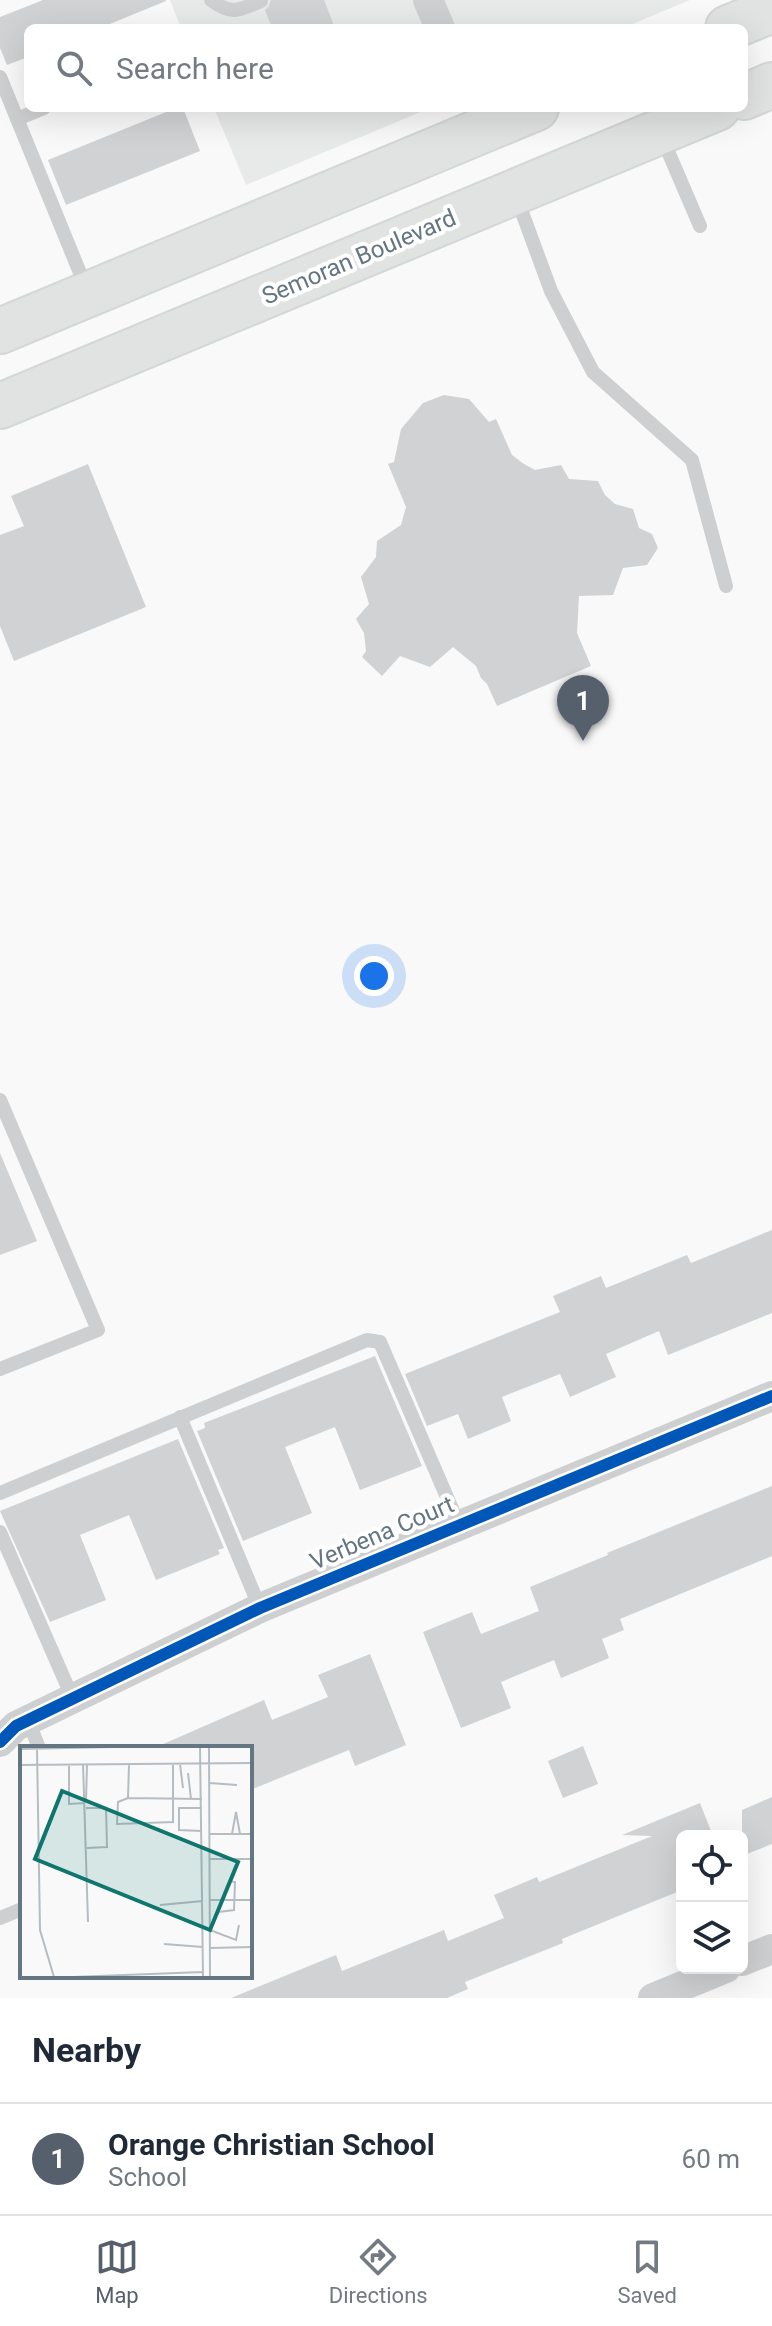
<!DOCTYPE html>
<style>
body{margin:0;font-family:Roboto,sans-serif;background:#f6f6f7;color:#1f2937}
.controls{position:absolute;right:24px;bottom:24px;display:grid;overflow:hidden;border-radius:12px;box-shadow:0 8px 32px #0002}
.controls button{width:72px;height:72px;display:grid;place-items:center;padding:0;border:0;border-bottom:2px solid #e0e1e3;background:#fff;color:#1f2937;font:40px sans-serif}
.you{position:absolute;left:374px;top:976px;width:28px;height:28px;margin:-20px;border:6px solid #fff;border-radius:50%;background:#1a73e8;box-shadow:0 0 0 12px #1a73e833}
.badge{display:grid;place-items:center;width:52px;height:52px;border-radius:50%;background:#56606c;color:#fff;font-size:26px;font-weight:700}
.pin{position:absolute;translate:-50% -66px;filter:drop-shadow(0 2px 4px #0008)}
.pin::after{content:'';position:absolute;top:42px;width:28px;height:24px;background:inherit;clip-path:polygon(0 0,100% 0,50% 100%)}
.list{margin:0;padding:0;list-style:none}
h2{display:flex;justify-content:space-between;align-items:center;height:104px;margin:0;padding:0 32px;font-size:34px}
h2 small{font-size:26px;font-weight:400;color:#747a83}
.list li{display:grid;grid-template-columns:52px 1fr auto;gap:24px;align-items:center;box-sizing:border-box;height:112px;padding:0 32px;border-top:2px solid #e0e1e3}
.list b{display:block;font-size:30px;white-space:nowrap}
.list p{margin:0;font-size:26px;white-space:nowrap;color:#747a83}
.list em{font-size:26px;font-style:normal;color:#747a83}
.icon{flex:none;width:44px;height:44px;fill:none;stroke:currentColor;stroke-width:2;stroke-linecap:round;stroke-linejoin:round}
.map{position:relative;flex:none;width:772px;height:1998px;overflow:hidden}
.search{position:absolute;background:#fff;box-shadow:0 8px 32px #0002;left:24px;right:24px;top:24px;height:88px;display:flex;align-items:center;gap:20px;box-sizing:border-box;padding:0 28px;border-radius:12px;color:#747a83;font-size:30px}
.sheet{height:216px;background:#fff}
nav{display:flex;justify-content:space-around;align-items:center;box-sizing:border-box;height:112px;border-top:2px solid #e0e1e3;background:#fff;font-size:22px;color:#747a83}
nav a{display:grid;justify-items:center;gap:4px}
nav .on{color:#56606c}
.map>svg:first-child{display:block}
.built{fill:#e8e9e9}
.building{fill:#d0d2d3}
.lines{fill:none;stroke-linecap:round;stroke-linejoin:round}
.primary-casing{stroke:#d5d6d7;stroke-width:48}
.lane{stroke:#cecfd0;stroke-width:14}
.street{stroke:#cecfd0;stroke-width:30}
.primary{stroke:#e1e2e2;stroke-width:44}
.cycleway-casing{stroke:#fff;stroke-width:17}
.cycleway{stroke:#0057b8;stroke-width:12}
.labels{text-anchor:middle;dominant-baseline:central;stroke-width:8;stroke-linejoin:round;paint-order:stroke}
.street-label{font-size:24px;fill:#657683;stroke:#fff}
.inset-road{fill:none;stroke:#b5bdc3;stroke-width:2}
.view{fill:#0f766e;fill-opacity:0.15;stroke:#0f766e;stroke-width:4}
.inset-edge{fill:none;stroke:#657683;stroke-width:4}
</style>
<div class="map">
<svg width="772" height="1998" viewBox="0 0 772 1998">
<rect width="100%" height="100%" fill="#f9f9f9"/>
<path class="built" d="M170,0H690L623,28H181Z
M214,108H430L246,185Z"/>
<path class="building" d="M43,0H166V1L100,28H28V57L7,65L0,48V17Z
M271,0H324L335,28H272L265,10L269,6Z
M176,108H183L200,151L66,205L48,160Z
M444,395L469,399L489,422L496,419L512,455L524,464L535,470L561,465L569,479L598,481L605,495L615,504L633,509L639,528L652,534L658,548L647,565L623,568L613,595L579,596L577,633L591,666L497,706L487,684L481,678L476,666L453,647L430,667L400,656L382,676L362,657L366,651L364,633L356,619L369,604L361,577L376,557L377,541L401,525L406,507L388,464L394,462L401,429L423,403Z
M88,464L146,607L14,661L0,626V535L24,526L11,496Z
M0,1153L37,1241L0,1255Z
M772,1230V1313L668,1355L659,1331L606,1354L616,1377L570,1397L560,1374L502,1397L511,1421L468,1439L458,1414L427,1426L405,1374L560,1312L553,1296L601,1276L606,1288L687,1255L691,1263Z
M375,1356L422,1466L360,1490L335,1427L285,1447L312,1513L243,1541L197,1431L205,1428L204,1423Z
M178,1439L224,1548L218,1550L220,1554L156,1580L129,1515L80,1535L106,1600L50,1622L0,1511Z
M772,1486V1556L620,1619L624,1630L602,1639L609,1658L561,1678L554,1660L501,1682L511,1708L461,1728L423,1632L472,1612L481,1634L539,1611L530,1587L608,1555L607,1553Z
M370,1654L406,1745L355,1766L349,1750L250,1790V1748H154L264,1700L272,1720L328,1697L318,1675Z
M583,1746L598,1784L563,1798L548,1761Z
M772,1797V1844L742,1856V1810Z
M700,1803L713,1836H682V1890L562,1939L563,1943L465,1982L468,1989L447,1998H231L336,1955L342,1971L444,1930L448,1941L504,1918L494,1895L537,1877L539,1882L652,1836L622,1835Z"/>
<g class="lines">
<g class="primary-casing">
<path id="primary" d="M728,28L772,10
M744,97L772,85
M0,331L536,108
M0,406L717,108"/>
</g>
<path class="lane" d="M211,0C232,16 239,10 261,1
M0,77L87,290
M17,119L44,108
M661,135L700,226
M516,196L551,291L593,372L692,460L726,586
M0,1100L98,1330L0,1369
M180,1417L260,1608
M0,1493L367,1340L380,1342L459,1525
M0,1532L73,1699
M28,1720L39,1748
M0,1918L22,1909"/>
<path class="street" d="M428,0L440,28
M0,1742L16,1726L260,1608L772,1396
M742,1961L772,1949
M653,1998L726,1968"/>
<use href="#primary" class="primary"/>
<g class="cycleway-casing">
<path id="cycleway" d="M0,1742L16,1726L260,1608L772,1396"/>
</g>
<use href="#cycleway" class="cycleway"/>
</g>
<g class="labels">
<g class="street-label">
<text transform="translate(359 257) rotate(-23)">Semoran Boulevard</text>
<text transform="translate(382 1533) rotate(-23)">Verbena Court</text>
</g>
</g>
<g transform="translate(20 1746)">
<rect width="232" height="232" fill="#f9f9f9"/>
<path class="inset-road" d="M180,1L183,231M189,1L190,231M0,3L94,1M17,3L20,184L34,231M49,18V58L65,57M63,18L68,176M160,18L163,42M0,19L232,17M109,19L108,52L98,56L97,78L153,76V18M168,27L171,53M190,37L217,39M108,52L182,53M66,54L67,19M66,62H86L87,101L67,102M182,62H159V84L182,85M189,88H232M212,88L216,66L220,88M189,113H232M189,154H232M140,159L183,155M198,166L214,164L215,136L209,135M190,184L216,194L219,179M144,198L183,201M190,202L232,201M52,231L183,226"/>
<path class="view" d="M42,45L218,116L190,184L15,113Z"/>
<rect width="232" height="232" class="inset-edge"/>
</g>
</svg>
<div class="controls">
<button><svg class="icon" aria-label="locate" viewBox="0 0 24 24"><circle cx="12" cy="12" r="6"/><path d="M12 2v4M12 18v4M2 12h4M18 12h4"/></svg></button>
<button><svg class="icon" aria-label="layers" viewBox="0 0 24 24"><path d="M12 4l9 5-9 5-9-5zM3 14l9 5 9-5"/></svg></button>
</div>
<div class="you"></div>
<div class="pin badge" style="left:583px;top:741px">1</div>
<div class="search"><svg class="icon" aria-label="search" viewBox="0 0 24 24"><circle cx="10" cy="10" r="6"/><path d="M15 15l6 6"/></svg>Search here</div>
</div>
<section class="sheet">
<h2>Nearby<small></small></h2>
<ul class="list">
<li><span class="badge">1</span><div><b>Orange Christian School</b><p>School</p></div><em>60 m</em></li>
</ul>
</section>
<nav>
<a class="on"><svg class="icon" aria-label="map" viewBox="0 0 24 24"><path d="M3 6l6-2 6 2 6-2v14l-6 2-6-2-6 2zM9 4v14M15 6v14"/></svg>Map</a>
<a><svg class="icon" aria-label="directions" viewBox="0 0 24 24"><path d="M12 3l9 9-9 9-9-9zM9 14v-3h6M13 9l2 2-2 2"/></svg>Directions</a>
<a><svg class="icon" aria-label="saved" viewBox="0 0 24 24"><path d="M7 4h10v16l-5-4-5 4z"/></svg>Saved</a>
</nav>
